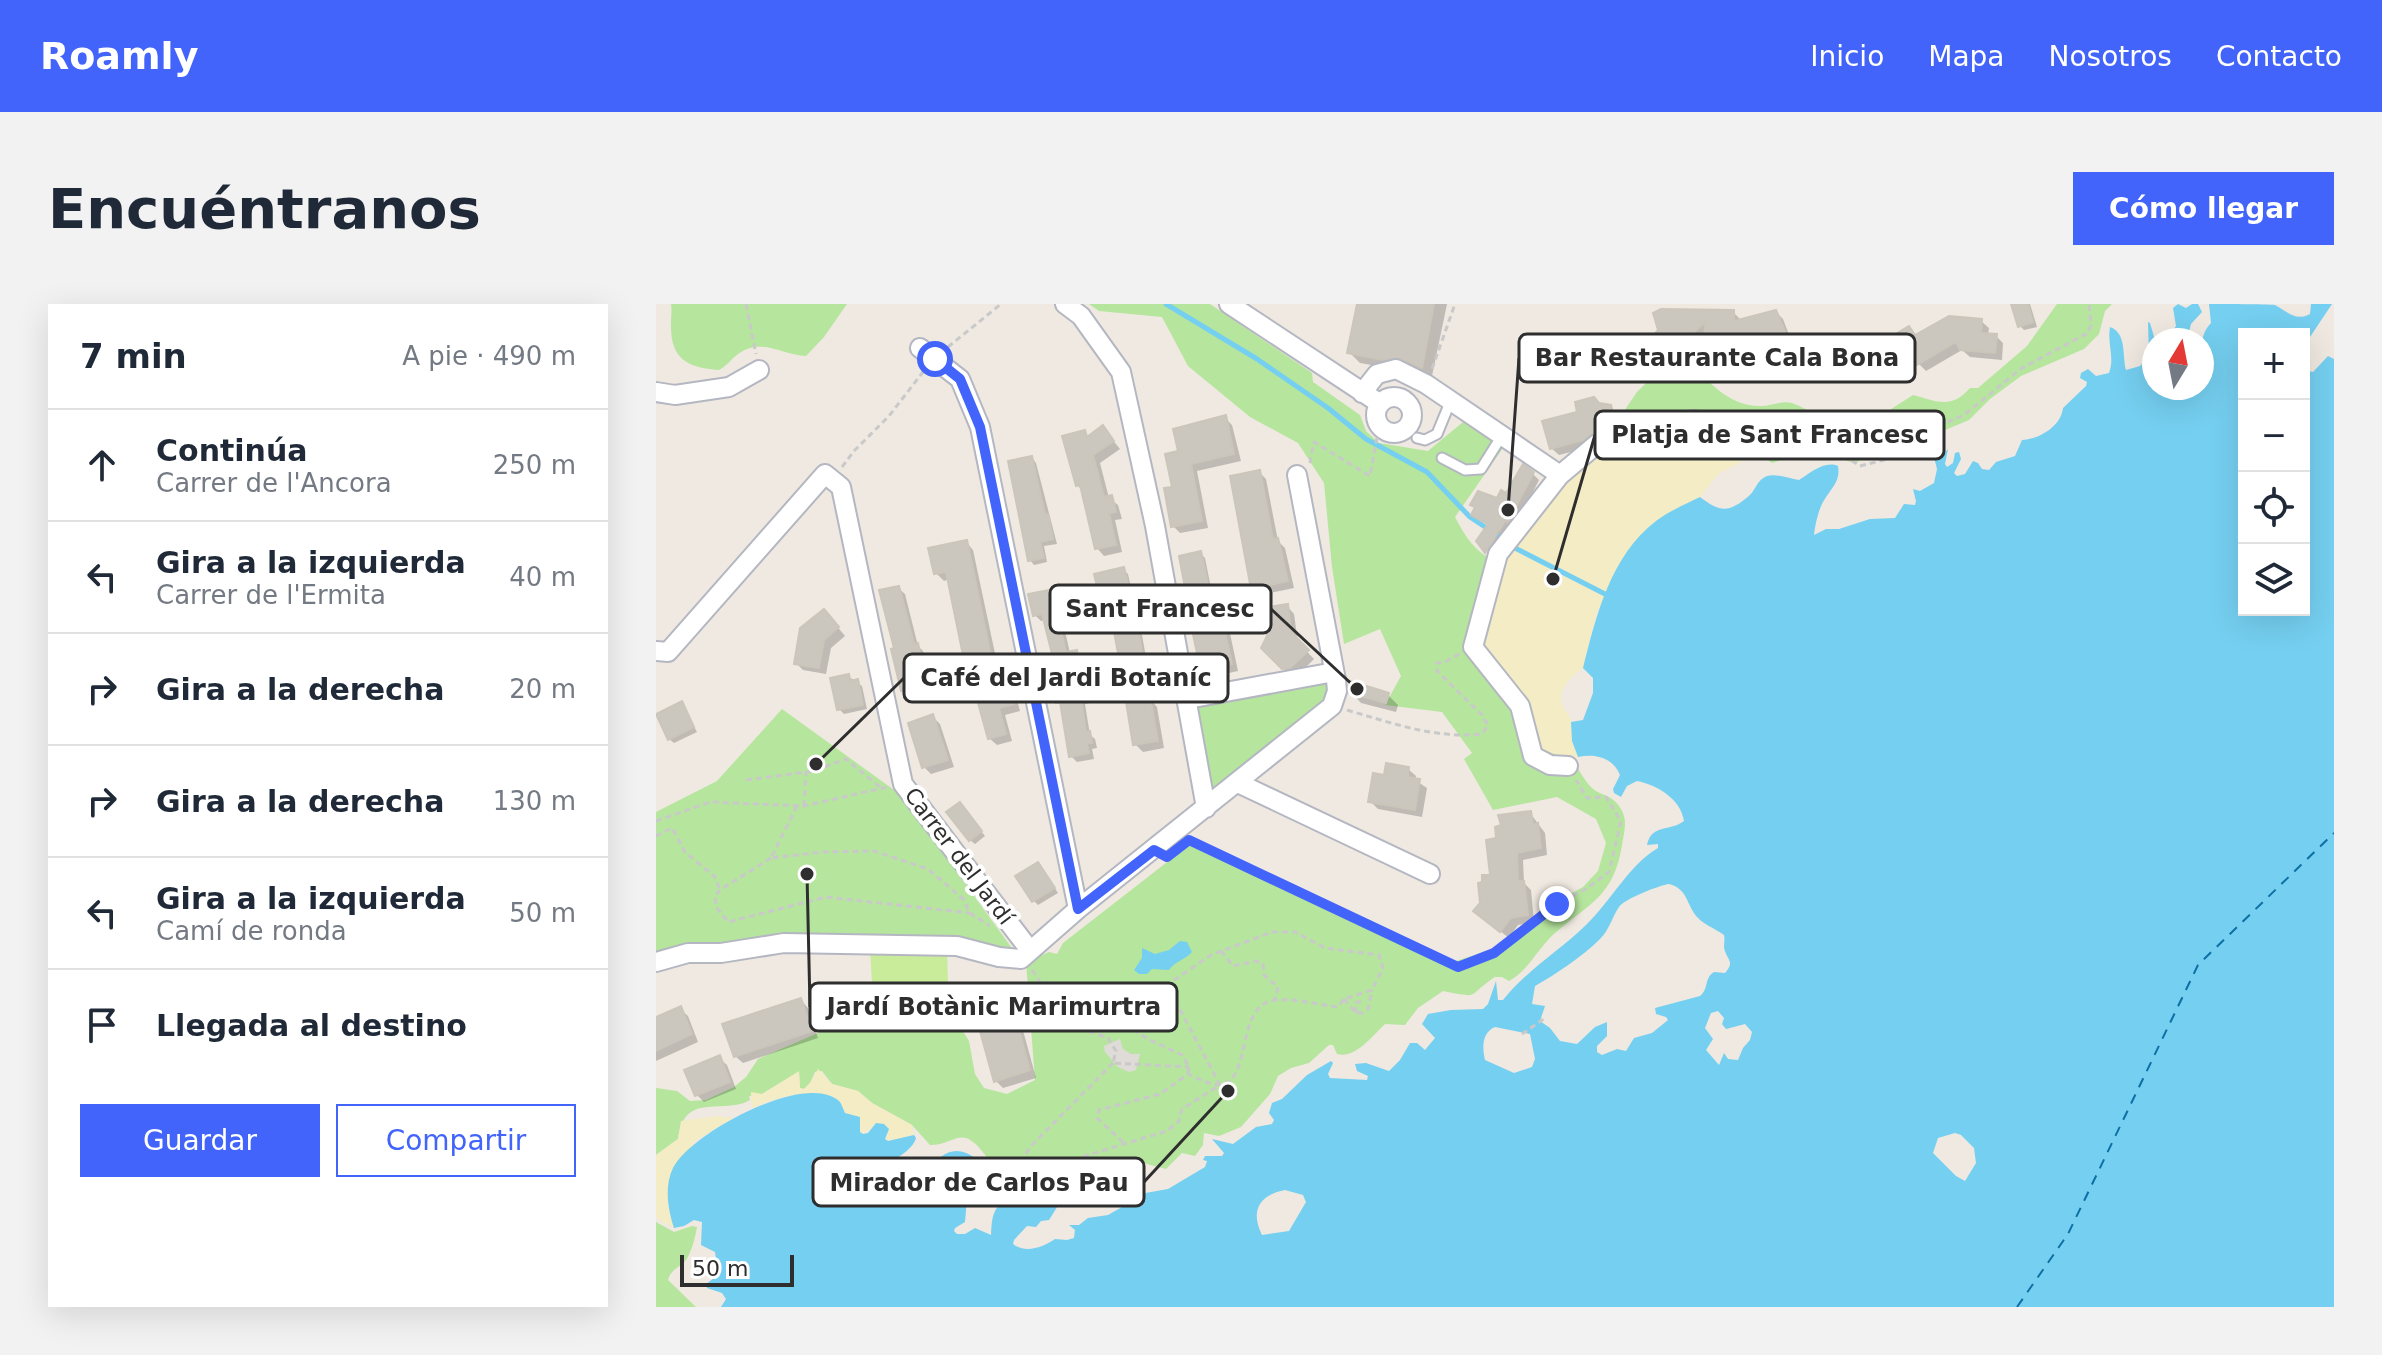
<!DOCTYPE html>
<html lang="es">
<meta charset="utf-8">
<style>
body{margin:0;font-family:"DejaVu Sans",sans-serif;background:#f2f2f3;color:#1f2937}
.controls{position:absolute;right:24px;top:24px;display:grid;overflow:hidden;border-radius:0px;box-shadow:0 8px 32px #0002}
.controls button{width:72px;height:72px;display:grid;place-items:center;padding:0;border:0;border-bottom:2px solid #e0e1e3;background:#fff;color:#1f2937;font:40px sans-serif}
.compass{position:absolute;left:1486px;top:24px;width:72px;height:72px;border-radius:50%;background:#fff;box-shadow:0 8px 32px #0002;rotate:10deg}
.scale{position:absolute;left:24px;bottom:20px;width:114px;box-sizing:border-box;padding-left:8px;border:4px solid #2e2e2e;border-top:0;font-size:22px;line-height:28px;white-space:nowrap;color:#2e2e2e;-webkit-text-stroke:6px #fff;paint-order:stroke}
.stop{position:absolute;width:24px;height:24px;margin:-18px;border:6px solid #4264fb;border-radius:50%;background:#fff}
.stop.end{background:#4264fb;border-color:#fff;box-shadow:0 2px 8px #0008}
.list{margin:0;padding:0;list-style:none}
h2{display:flex;justify-content:space-between;align-items:center;height:104px;margin:0;padding:0 32px;font-size:34px}
h2 small{font-size:26px;font-weight:400;color:#747a83}
.list li{display:grid;grid-template-columns:52px 1fr auto;gap:24px;align-items:center;box-sizing:border-box;height:112px;padding:0 32px;border-top:2px solid #e0e1e3}
.list b{display:block;font-size:30px;white-space:nowrap}
.list p{margin:0;font-size:26px;white-space:nowrap;color:#747a83}
.list em{font-size:26px;font-style:normal;color:#747a83}
.actions{display:flex;gap:16px;padding:24px 32px}
.actions a{flex:1;padding:18px 0;border:2px solid #4264fb;border-radius:0px;text-align:center;font-size:28px;color:#4264fb}
.actions .main{background:#4264fb;color:#fff}
.icon{flex:none;width:44px;height:44px;fill:none;stroke:currentColor;stroke-width:2;stroke-linecap:round;stroke-linejoin:round}
.map{position:relative;flex:none;width:1678px;height:1003px;overflow:hidden;border-radius:0px}
header{display:flex;align-items:center;gap:48px;box-sizing:border-box;height:112px;padding:0 40px;background:#4264fb;color:#fff}
header strong{font-size:38px}
nav{display:flex;gap:44px;margin-inline-start:auto;font-size:28px}
.intro{display:flex;align-items:center;justify-content:space-between;box-sizing:border-box;height:192px;padding:0 48px}
h1{margin:0;font-size:56px}
.button{padding:20px 36px;border-radius:0px;background:#4264fb;color:#fff;font-size:28px;font-weight:700}
main{display:flex;gap:48px;padding:0 48px}
aside{flex:1;background:#fff;border-radius:0px;box-shadow:0 8px 32px #0002}
.map>svg:first-child{display:block}
.green{fill:#b6e59e}
.sand{fill:#f3ecc5}
.pitch{fill:#c9ec9a}
.plaza{fill:#dfdcd8}
.water{fill:#75cff0;fill-rule:evenodd}
.shadow{fill:#0003}
.lines{fill:none;stroke-linecap:round;stroke-linejoin:round}
.stream{stroke:#75cff0;stroke-width:5}
.ferry{stroke:#0d6fa3;stroke-width:2;stroke-dasharray:10 8;stroke-linecap:butt}
.building{fill:#cbc7bf;stroke:#cbc5ba;stroke-width:2}
.lane-casing{stroke:#b4b7c1;stroke-width:13}
.street-casing{stroke:#b4b7c1;stroke-width:22}
.path{stroke:#c9c9c9;stroke-width:3;stroke-dasharray:6 4;stroke-linecap:butt}
.lane{stroke:#fff;stroke-width:9}
.street{stroke:#fff;stroke-width:18}
.route{stroke:#4264fb;stroke-width:10}
.labels{text-anchor:middle;dominant-baseline:central;stroke-width:8;stroke-linejoin:round;paint-order:stroke}
.street-label{font-size:22px;fill:#2e2e2e;stroke:#fff}
.leader{fill:none;stroke:#2e2e2e;stroke-width:3}
.callout-dot{fill:#2e2e2e;stroke:#fff;stroke-width:3}
.callout{fill:#fff;stroke:#2e2e2e;stroke-width:3}
.callout-label{font-size:24px;text-anchor:middle;font-weight:bold;fill:#2e2e2e}
</style>
<header>
<strong>Roamly</strong>
<nav><a>Inicio</a><a>Mapa</a><a>Nosotros</a><a>Contacto</a></nav>
</header>
<div class="intro"><h1>Encuéntranos</h1><a class="button">Cómo llegar</a></div>
<main>
<aside>
<h2>7 min<small>A pie · 490 m</small></h2>
<ul class="list">
<li><svg class="icon" aria-label="ahead" viewBox="0 0 24 24"><path d="M12 20V5M6 11l6-6 6 6"/></svg><div><b>Continúa</b><p>Carrer de l'Ancora</p></div><em>250 m</em></li>
<li><svg class="icon" aria-label="left" viewBox="0 0 24 24"><path d="M17 20v-9H6M10 6l-5 5 5 5"/></svg><div><b>Gira a la izquierda</b><p>Carrer de l'Ermita</p></div><em>40 m</em></li>
<li><svg class="icon" aria-label="right" viewBox="0 0 24 24"><path d="M7 20v-9h11M14 6l5 5-5 5"/></svg><div><b>Gira a la derecha</b></div><em>20 m</em></li>
<li><svg class="icon" aria-label="right" viewBox="0 0 24 24"><path d="M7 20v-9h11M14 6l5 5-5 5"/></svg><div><b>Gira a la derecha</b></div><em>130 m</em></li>
<li><svg class="icon" aria-label="left" viewBox="0 0 24 24"><path d="M17 20v-9H6M10 6l-5 5 5 5"/></svg><div><b>Gira a la izquierda</b><p>Camí de ronda</p></div><em>50 m</em></li>
<li><svg class="icon" aria-label="arrive" viewBox="0 0 24 24"><path d="M6 21V4h12l-3 4 3 4H6"/></svg><div><b>Llegada al destino</b></div></li>
</ul>
<div class="actions"><a class="main">Guardar</a><a>Compartir</a></div>
</aside>
<div class="map">
<svg width="1678" height="1003" viewBox="0 0 1678 1003">
<rect width="100%" height="100%" fill="#efe9e1"/>
<path class="green" d="M15,0H191L168,33L150,52C125,51 106,33 82,50C75,55 71,62 63,66C30,64 14,54 15,19C15,12 16,7 15,0Z
M433,0H554L656,69L657,78L704,111L710,127L723,139L772,147L807,118L847,144L799,213C810,234 819,248 842,259L914,457C923,463 926,473 933,481C943,493 955,488 965,505C972,517 968,528 966,541C958,592 934,599 899,629C881,645 873,666 853,677L846,673H839C810,692 826,695 787,687L762,704L749,721L729,720C717,731 700,755 681,750L677,741H673L653,759L635,764L622,772L614,790L585,823L563,832L548,829L547,841L539,852L526,849L510,865L483,858L462,874L460,881H441L423,872L406,878L380,880L378,882L357,879L333,881L328,876L330,852C305,818 300,841 274,841L256,821L216,799L202,787L176,780L166,767L159,768L154,779L148,785L144,784L143,768L106,790L93,792L94,796L88,799C55,808 29,791 22,835L0,851V784L21,787L34,797L50,796L78,783L90,773L102,755L171,725L204,723L212,718L221,696L227,690L261,699L274,709L305,724L313,737L319,770L328,784L351,790L379,776L370,658L393,648L401,650L407,639L533,541L794,664L800,657L837,645L901,597L927,583L942,567L950,539L940,515L901,493L837,506L808,455L816,449L786,408L729,401L745,372L724,325L688,340L676,263L668,179L642,139L594,113L532,62L506,13L443,7Z
M1401,0H1456L1449,7L1443,30L1428,45L1365,72L1334,95L1313,116L1277,131L1259,128L1199,159L1154,147L1116,159L1109,154L1102,138L952,141L947,126L966,110L981,88L1005,64L1030,53C1050,76 1073,103 1105,102C1116,102 1126,96 1136,99C1157,107 1176,124 1199,121L1208,138L1226,111L1257,91C1282,98 1296,105 1314,84H1322L1371,42Z
M678,368L681,387L550,504L532,395Z
M126,405L245,491L358,647L316,637L0,654V508L61,477Z
M0,918L18,928L36,922L41,923C39,934 36,947 30,956C23,964 15,965 12,976L40,1003H0Z"/>
<path class="sand" d="M1036,121L1102,138L1084,159L1063,169L1044,193L1000,217L941,307L927,364C916,372 900,386 907,402C910,410 911,406 914,414C918,426 916,437 922,453L914,457L882,443L825,345L842,259L908,172L947,143L1001,125Z
M162,765L176,780L202,787L216,799L256,821L258,831L233,837L217,822L207,830C176,783 148,782 96,804L95,788L106,790L143,767L144,784L148,785L154,779Z
M62,812L77,814L39,837L11,901L18,924L0,914V851L22,835L25,817Z"/>
<path class="pitch" d="M214,644L291,646L292,680H216Z"/>
<path class="plaza" d="M464,735L467,745L475,750H484L480,766L473,768L462,763L449,748L448,742Z"/>
<path class="water" d="M1522,0L1530,4L1536,0H1542L1546,8L1535,20L1531,36H1510L1520,22L1517,4Z
M1553,0C1565,0 1610,0 1619,1C1631,7 1639,18 1654,10L1655,0H1676L1648,42V30H1588V306H1648V66L1657,68L1672,52L1678,55V1003H65L70,995L66,989L51,984L50,980L62,971L59,948L45,941L46,918L38,916L28,922L18,924C12,905 8,883 17,864C33,830 152,765 184,798C186,801 187,805 189,809L204,813V828L207,830L212,829L220,819L228,820L233,825L229,835L232,837L258,831L260,834C256,847 238,856 227,861L224,868L227,871L243,867H268C289,849 297,838 324,857L325,864C318,869 308,869 309,880L318,887V891L311,895L309,918L299,924L298,927L301,930H309L319,924L335,931C336,914 336,904 352,894L356,903L368,897L371,900L388,892H408L393,916L385,917L380,923L371,922L358,936L357,940C370,950 387,943 399,935L411,936L418,934L419,926L413,921H423L432,914L452,911L466,903L478,891L512,885L549,863L551,857L547,856L549,852H566L568,849L556,835L577,840L600,823L616,820L618,816L613,809L616,799L626,795L651,771L675,757L677,759L672,770L674,774L711,776L712,772L701,767L699,760L710,759L733,767L744,756L754,739H761L769,746L779,734L766,720L772,710L795,706L827,705L832,700L840,677L842,696H847C871,666 903,647 930,621C954,598 974,560 1002,544V540L991,541C996,519 1014,528 1028,517C1025,495 1001,481 981,477L971,482L965,493L958,489L957,485L964,471C957,454 940,449 922,453L916,437L915,418L927,416L937,389V374L927,364C940,312 955,251 1000,217C1013,207 1030,200 1044,193C1065,209 1073,209 1094,191C1100,185 1101,176 1111,172C1120,169 1133,175 1143,176C1154,169 1169,156 1182,162C1185,178 1174,185 1167,198C1162,207 1159,222 1158,231L1170,225H1183L1214,215L1239,214L1248,200L1259,201L1260,197L1257,185L1264,187L1278,179L1281,165L1277,149L1285,152L1292,145L1289,160L1291,163L1297,159L1299,149L1303,148L1305,155L1298,169L1301,172L1309,170L1317,157L1322,159L1326,165L1333,166L1340,158L1359,152L1366,136C1384,135 1405,122 1407,104L1430,82L1431,78L1424,74L1425,69L1432,65L1440,72L1453,69C1459,53 1451,40 1454,23C1471,29 1466,51 1470,66L1484,62L1493,51L1492,18L1494,19L1499,36L1498,84H1546C1546,62 1540,33 1555,19ZM1013,580C1032,585 1030,600 1041,613C1047,620 1060,625 1068,631C1069,635 1068,639 1068,643C1070,656 1080,657 1069,669L1058,668C1048,674 1053,685 1044,692L999,704L1000,710L1010,713L1012,716L996,729L978,734L970,747L961,745L946,751L941,748V742L951,732V718L939,723L921,740L904,737L894,724L884,717L889,702L876,700L879,682C900,670 926,653 944,635C954,625 956,613 963,603C968,595 1004,581 1013,580ZM1062,707L1068,714L1066,720L1070,725L1089,720L1096,728L1094,736L1087,744L1082,756L1072,755L1068,749L1063,761L1050,746L1057,735L1049,724L1055,709ZM839,723L874,730L879,755L876,763L858,769L829,756C826,744 826,728 839,723ZM1299,829L1305,831L1318,844L1320,859L1309,877L1300,872L1277,849L1282,834ZM629,886L647,891L650,898L633,927L606,931C594,907 603,891 629,886Z
M524,637L531,638L536,648C529,656 519,657 513,666L496,665L491,670H483L478,666L486,654V644L499,650L513,646Z"/>
<path class="shadow" d="M703,0H791L776,72L756,63L738,65L704,59L694,49Z
M1357,0H1374L1381,23L1368,26L1364,22Z
M1077,8L1086,17L1120,8L1127,15L1135,36L1137,66H1105L1098,59L1099,49L1057,59L1049,52L1050,30L1025,54L1015,48L1007,56L991,43L1004,26Z
M1325,17L1333,24L1332,31L1340,32L1347,39L1346,56L1314,53L1306,46L1270,67L1262,59L1236,74L1229,67L1253,24L1261,32Z
M943,102L954,103L962,111L967,128L935,143L903,151L895,144Z
M569,114L576,121L585,157L541,167L552,224L524,229L517,222L524,148Z
M447,124L464,145L444,159L453,194L462,201L466,215L459,216L466,248L448,252L441,244L427,187L421,181L428,128L434,133Z
M376,154L380,159L401,240L388,242L391,258L378,261L374,256Z
M603,168L610,175L622,237L629,244L638,284L605,291L597,284Z
M876,169L883,176L859,224L837,253L823,237L833,222L817,210L851,192Z
M310,238L317,246L347,387L350,390L354,389L361,396L364,407L349,411L356,437L341,441L333,434L317,374L313,370L293,275L288,277L280,269Z
M545,250L549,254L556,289L537,292L532,288Z
M467,265L472,270L479,301L453,307L448,302Z
M242,284L249,290L262,342L267,347L276,387L253,392L247,386L241,346Z
M403,286L409,292L413,308L405,310L414,349L420,348L426,354L434,399L429,400L434,431L439,435L441,444L436,445L438,455L421,458L415,452L407,402L402,398L398,352L390,316L385,317L379,311Z
M631,302L638,310L642,338L658,355L642,371L635,372L607,343Z
M564,313L572,320L582,367L554,373L547,366Z
M175,315L189,332L175,344L170,370L147,366L140,359Z
M481,326L486,331L493,370L472,374L468,369Z
M192,372L206,382L211,405L188,410L183,405Z
M695,388L732,391L742,401L740,408L705,399Z
M494,395L501,403L508,444L487,448L479,440Z
M25,399L41,428L18,439L13,435Z
M277,413L284,420L298,463L275,470L268,463Z
M752,465L760,472L759,476L771,484L766,513L722,505L715,498L730,473Z
M308,505L329,532L319,540L314,536Z
M874,509L889,529L891,551L867,556L868,579L875,586L878,618L862,621L853,634L827,614L826,600L836,573L842,536Z
M386,565L402,589L382,601L378,597Z
M145,696L152,704L162,734L87,759L79,752Z
M355,700L362,708L380,774L347,784L340,777Z
M24,705L32,712L42,738L0,757V715Z
M63,754L71,761L80,785L48,798L41,791Z"/>
<g class="lines">
<path class="stream" d="M510,0L601,55L672,104L710,135L771,168L814,213L844,233
M859,244L949,290"/>
<path class="ferry" d="M1361,1003L1412,930L1542,661L1678,529"/>
</g>
<path class="building" d="M701,0H778L766,64L744,54L727,56L691,49Z
M1355,0H1372L1377,18L1362,23Z
M1005,5L1078,6V17L1120,6L1129,27L1130,59L1096,60L1098,41L1047,52L1049,18L1017,48L1006,42L999,49L988,43L1002,26L997,9Z
M1293,12L1326,15L1325,29L1341,30L1339,49L1304,46L1300,38L1261,61L1255,52L1227,68L1214,45L1253,22L1259,31Z
M938,93L943,99L955,101L960,121L937,129L927,136L894,145L886,117L921,108L919,98Z
M570,111L578,150L535,160L546,217L515,223L508,184L516,183L509,150L522,147L517,125Z
M447,121L458,137L437,151L448,193L456,191L460,208L453,209L460,241L439,245L424,181L420,182L406,132L429,126L431,133Z
M376,152L389,211L392,210L397,235L384,238L388,254L372,257L352,157Z
M867,160L878,168L852,218L849,217L829,249L820,237L832,220L815,211L819,203L814,201L822,187L841,194L845,186L850,189Z
M604,166L617,235L622,234L632,277L595,285L574,172Z
M311,236L341,381H343L346,389L354,387L358,400L343,404L350,430L332,435L314,370L311,371L290,268L278,270L272,244Z
M545,247L553,285L530,289L523,252Z
M468,263L476,296L446,303L438,270Z
M243,282L258,340L262,339L271,381L245,387L235,345L238,344L223,286Z
M404,284L408,303L400,305L410,348L421,346L430,393L425,394L430,428L434,427L436,439H431L433,449L413,453L404,398L400,399L392,351L396,350L386,310L377,312L372,290Z
M632,300L635,328L653,346L634,364L626,365L605,344L611,332L607,304Z
M168,305L183,323L168,336L163,364L138,360L144,324Z
M565,310L576,360L545,367L534,317Z
M482,324L489,366L466,370L458,328Z
M193,370L194,377L202,375L207,401L181,406L174,374Z
M694,377L733,389L730,399L693,389Z
M494,393L502,437L477,441L470,398Z
M26,397L38,423L12,436L0,410Z
M277,410L292,456L266,464L252,419Z
M730,459L753,463L752,473L764,475L759,506L712,498L717,469L728,471Z
M304,498L326,527L313,537L290,508Z
M875,507L877,521L882,519L885,544L861,549L862,577H868L872,611L855,614L844,628L817,607L824,599L822,579L826,578V571H834L830,536L840,534L839,523L845,521L842,511Z
M382,558L399,584L376,598L359,572Z
M145,694L156,727L78,753L66,720Z
M355,698L374,766L338,778L319,709Z
M25,702L36,730L0,747V713Z
M64,751L74,778L39,792L28,766Z"/>
<g class="lines">
<g class="lane-casing">
<path id="lane" d="M761,134L769,136L781,130L795,96
M786,154L809,166L825,165L847,130"/>
</g>
<g class="street-casing">
<path id="street" d="M409,0L425,12L465,68L499,222L550,504
M573,0L723,99
M264,44L304,75L324,123L422,605
M0,88L19,91L73,83L103,66
M706,89L721,70L740,65L770,80L904,171
M720 111a18 18 0 1 1 36 0a18 18 0 1 1-36 0Z
M0,347L12,348L169,170L185,183L247,480L373,645
M532,395L678,368
M912,462L894,461L877,452L864,402L817,343L842,250L904,171L941,140L999,120L1039,116L1089,130
M582,479L774,570
M0,658L32,649H65L128,639L301,642L343,653L365,655L422,605L676,402L681,387L680,376L641,171"/>
</g>
<path class="path" d="M90,0L100,50
M292,43L345,0
M776,65L799,0
M1106,128L1111,127L1143,146L1155,140L1184,149L1204,162L1228,156L1245,138L1308,111L1366,64L1432,29L1435,21L1433,0
M654,159L658,138L714,172L723,123
M186,163L198,147L233,112L267,68
M691,406C736,419 779,435 826,430L832,421L826,411L781,367V359L789,358L803,350
M90,476L157,467L190,455L225,484
M141,502L115,554L166,548L218,547L272,565L307,595L314,609L334,622
M148,502L150,468
M0,517L54,498L148,502L231,483
M0,532L16,524L29,548L59,573L64,586
M536,537L802,663L838,649L901,600L930,585L953,568L965,517L950,493L931,494L920,476
M115,554L64,586L59,592L60,603L72,618L170,593L314,609
M565,647L577,662L600,657L607,660L608,671L622,683L619,695
M376,666L384,678L414,681H511L555,651L616,628H639L669,644L723,651L727,664L716,686L688,695L682,703C665,701 637,694 620,696C579,700 596,773 567,780C558,783 541,774 532,770L504,790L443,806L441,814L468,839
M688,695L700,709H707L712,705L716,686
M700,709V698H704L706,702
M866,730L889,714
M457,759L374,843L366,856L372,864L396,862L511,827L523,817L526,805L564,781L511,681
M532,770L533,763L526,751L492,735L458,714L425,703L384,678L380,689L407,718L452,734L460,747L457,759L533,763
M409,858L430,869L445,871"/>
<use href="#lane" class="lane"/>
<use href="#street" class="street"/>
</g>
<g class="lines">
<path class="route" d="M279,55L304,75L324,123L422,605L498,546L511,553L533,536L802,663L838,649L901,600"/>
</g>
<g class="labels">
<g class="street-label">
<text transform="translate(303 552) rotate(53)">Carrer del Jardí</text>
</g>
</g>
<path class="leader" d="M852 206L863 54M897 275L939 131M701 385L615 305M160 460L248 374M151 570L154 703M572 787L488 878"/>
<g class="callout-dot">
<circle cx="852" cy="206" r="8"/>
<circle cx="897" cy="275" r="8"/>
<circle cx="701" cy="385" r="8"/>
<circle cx="160" cy="460" r="8"/>
<circle cx="151" cy="570" r="8"/>
<circle cx="572" cy="787" r="8"/>
</g>
<g class="callout">
<rect x="863" y="30" width="396" height="48" rx="8"/>
<rect x="939" y="107" width="349" height="48" rx="8"/>
<rect x="394" y="281" width="221" height="48" rx="8"/>
<rect x="248" y="350" width="324" height="48" rx="8"/>
<rect x="154" y="679" width="367" height="48" rx="8"/>
<rect x="157" y="854" width="331" height="48" rx="8"/>
</g>
<g class="callout-label">
<text x="1061" y="62">Bar Restaurante Cala Bona</text>
<text x="1114" y="139">Platja de Sant Francesc</text>
<text x="504" y="313">Sant Francesc</text>
<text x="410" y="382">Café del Jardi Botaníc</text>
<text x="338" y="711">Jardí Botànic Marimurtra</text>
<text x="323" y="887">Mirador de Carlos Pau</text>
</g>
</svg>
<div class="controls">
<button>+</button>
<button>−</button>
<button><svg class="icon" aria-label="locate" viewBox="0 0 24 24"><circle cx="12" cy="12" r="6"/><path d="M12 2v4M12 18v4M2 12h4M18 12h4"/></svg></button>
<button><svg class="icon" aria-label="layers" viewBox="0 0 24 24"><path d="M12 4l9 5-9 5-9-5zM3 14l9 5 9-5"/></svg></button>
</div>
<svg class="compass" viewBox="-18 -18 36 36"><path d="M0-13l5 13h-10z" fill="#e53935"/><path d="M0 13l5-13h-10z" fill="#747a83"/></svg>
<div class="scale">50 m</div>
<div class="stop" style="left:279px;top:55px"></div>
<div class="stop end" style="left:901px;top:600px"></div>
</div>
</main>
